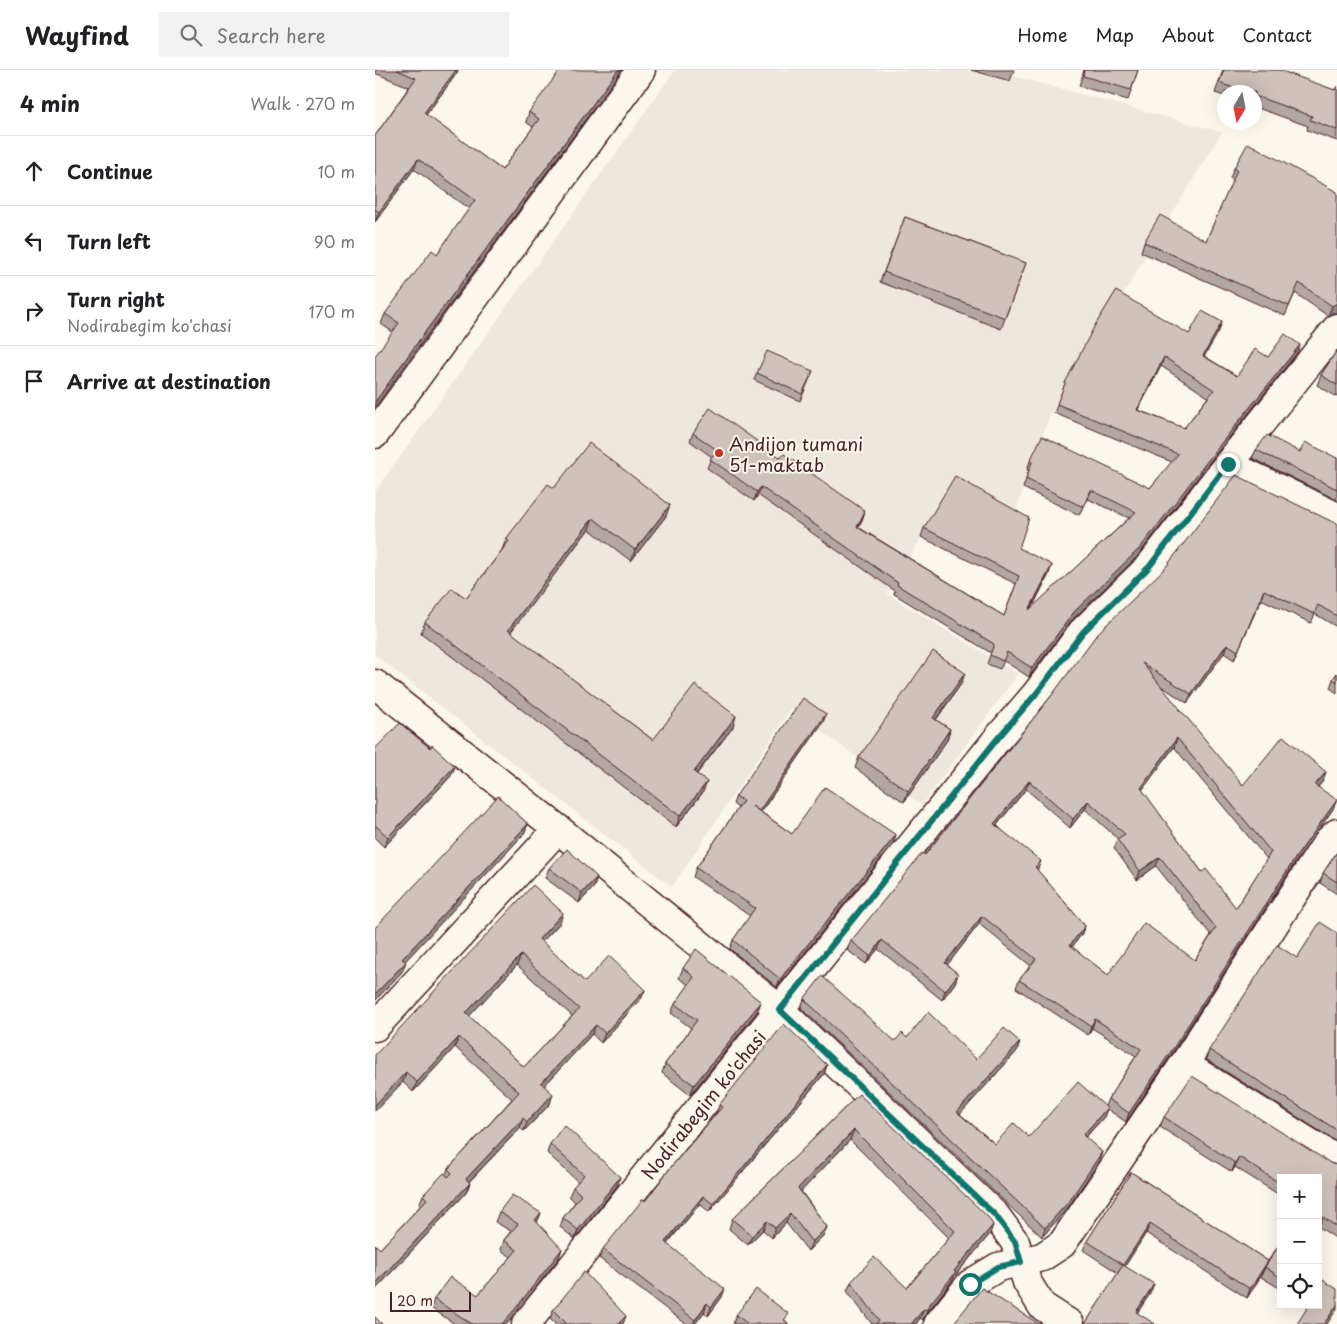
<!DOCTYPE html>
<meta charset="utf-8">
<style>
body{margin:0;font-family:"Playpen Sans",sans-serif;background:#f2f2f2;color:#202124}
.controls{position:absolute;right:15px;bottom:15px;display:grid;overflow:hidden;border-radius:0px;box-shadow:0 5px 20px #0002}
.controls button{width:45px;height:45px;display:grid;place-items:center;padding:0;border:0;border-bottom:1px solid #e0e0e0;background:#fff;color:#202124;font:25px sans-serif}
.compass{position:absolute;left:842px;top:15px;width:45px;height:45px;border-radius:50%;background:#fff;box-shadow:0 5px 20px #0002;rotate:190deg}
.scale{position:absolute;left:15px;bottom:12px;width:81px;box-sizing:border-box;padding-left:5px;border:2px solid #4a1f2b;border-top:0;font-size:14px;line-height:18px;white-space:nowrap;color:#4a1f2b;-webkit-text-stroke:4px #fbf7ec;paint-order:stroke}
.stop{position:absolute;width:15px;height:15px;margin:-11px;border:4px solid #0f766e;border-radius:50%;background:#fff}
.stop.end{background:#0f766e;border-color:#fff;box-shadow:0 1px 5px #0008}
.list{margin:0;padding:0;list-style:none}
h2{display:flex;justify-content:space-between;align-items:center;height:65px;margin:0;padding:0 20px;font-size:21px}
h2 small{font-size:16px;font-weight:400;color:#757577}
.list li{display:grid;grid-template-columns:32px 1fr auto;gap:15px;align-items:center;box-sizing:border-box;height:70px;padding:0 20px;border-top:1px solid #e0e0e0}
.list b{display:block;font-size:19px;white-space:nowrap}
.list p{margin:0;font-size:16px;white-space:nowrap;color:#757577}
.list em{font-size:16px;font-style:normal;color:#757577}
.icon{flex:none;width:28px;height:28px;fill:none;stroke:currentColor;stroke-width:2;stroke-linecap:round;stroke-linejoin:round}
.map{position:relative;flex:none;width:962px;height:1254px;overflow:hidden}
header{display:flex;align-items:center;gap:30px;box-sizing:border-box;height:70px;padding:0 25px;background:#fff;border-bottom:1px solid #e0e0e0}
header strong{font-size:24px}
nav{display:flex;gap:28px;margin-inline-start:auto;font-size:18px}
.search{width:350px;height:45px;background:#f2f2f2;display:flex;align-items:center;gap:12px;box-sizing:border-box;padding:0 18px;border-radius:0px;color:#757577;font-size:19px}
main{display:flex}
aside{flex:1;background:#fff}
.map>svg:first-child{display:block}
.built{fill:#eee7de}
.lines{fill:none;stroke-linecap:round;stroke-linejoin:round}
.minor-casing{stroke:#4a1f2b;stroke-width:31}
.minor{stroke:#fbf7ec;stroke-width:28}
.wall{fill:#b2a7a2;stroke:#4a1f2b;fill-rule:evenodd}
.shaded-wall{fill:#918884;stroke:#4a1f2b}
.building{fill:#cfc2bc;stroke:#4a1f2b;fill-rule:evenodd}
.route{stroke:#0f766e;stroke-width:6}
.poi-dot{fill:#c8321e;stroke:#fbf7ec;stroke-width:2}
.labels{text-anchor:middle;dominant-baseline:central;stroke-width:4;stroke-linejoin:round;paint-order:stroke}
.poi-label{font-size:18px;fill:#4a1f2b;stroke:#fbf7ec;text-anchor:start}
.street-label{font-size:18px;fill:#4a1f2b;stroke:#fbf7ec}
</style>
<header>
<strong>Wayfind</strong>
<div class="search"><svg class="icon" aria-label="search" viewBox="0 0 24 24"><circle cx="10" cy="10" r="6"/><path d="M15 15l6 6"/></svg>Search here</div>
<nav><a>Home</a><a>Map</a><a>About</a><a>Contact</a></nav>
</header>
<main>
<aside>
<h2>4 min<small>Walk · 270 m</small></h2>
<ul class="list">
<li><svg class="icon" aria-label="ahead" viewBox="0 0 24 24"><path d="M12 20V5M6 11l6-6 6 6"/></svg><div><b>Continue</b></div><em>10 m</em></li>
<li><svg class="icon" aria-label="left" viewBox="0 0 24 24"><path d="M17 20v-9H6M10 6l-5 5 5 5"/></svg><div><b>Turn left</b></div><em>90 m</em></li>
<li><svg class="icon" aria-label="right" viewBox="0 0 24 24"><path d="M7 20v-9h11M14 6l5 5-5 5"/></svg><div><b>Turn right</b><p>Nodirabegim ko'chasi</p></div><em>170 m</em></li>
<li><svg class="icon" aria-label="arrive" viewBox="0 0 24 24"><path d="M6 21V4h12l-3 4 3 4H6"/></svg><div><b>Arrive at destination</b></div></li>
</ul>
</aside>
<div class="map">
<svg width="962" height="1254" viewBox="0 0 962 1254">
<rect width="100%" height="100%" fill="#fbf7ec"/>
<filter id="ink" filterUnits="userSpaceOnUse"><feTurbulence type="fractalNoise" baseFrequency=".02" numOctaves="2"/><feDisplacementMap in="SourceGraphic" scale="10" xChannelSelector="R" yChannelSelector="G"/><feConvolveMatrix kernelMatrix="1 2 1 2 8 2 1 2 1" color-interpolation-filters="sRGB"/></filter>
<g filter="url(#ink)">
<path class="built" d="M300,0H615L847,62L675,344L627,478L561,443L512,524L643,604L547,735L416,639L297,817L0,585V422Z"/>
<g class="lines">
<g class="minor-casing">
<g id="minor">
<path d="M0,364L266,0"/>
<path d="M853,394L962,447"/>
<path d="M0,614L183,759L405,940L621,1146L640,1172L652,1212L667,1236L695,1254"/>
<path d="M0,957L183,759"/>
<path d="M809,994L962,1090"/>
<path id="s1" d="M151,1254L623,668L661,624L707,562L774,497L853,394L962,258"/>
<path d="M563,1254L595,1214L623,1197L667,1187L687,1174L809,994L953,771L962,763"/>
</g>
</g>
<use href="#minor" class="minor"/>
</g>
<path class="wall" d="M0,0H83L82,3L51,45L127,100L158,57L151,52L154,42L247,0L42,279L6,254L10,244L62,184L94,139L39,99L0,152V66L34,17L0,3Z
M596,0H639L635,11Z
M709,0H763L753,30L704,16Z
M848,0L960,20L962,16V71L932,60L933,56L880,37V22H850V26L840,23Z
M859,98L962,122L957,243L953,246L920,223L910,246L766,182L769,172L831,171L858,110L855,108Z
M530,147L651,193L626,259L505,212Z
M847,252L844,261L829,286L862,306L893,287L922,283L841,384L762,487L696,551L654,607L629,591L625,599L612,594L616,583L519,524L520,521L383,425L379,431L332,398L337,387L315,371L318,363L406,388L490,441L487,450L483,457L629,546L641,514L546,467L549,458L644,478L674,504L657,538L754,448L713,429L704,445L648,418L654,400H652L655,391L775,418L797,392L679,343L691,311L814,264ZM786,296L833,327L809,358L763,340Z
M962,280V327L942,315L946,305Z
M438,301L425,331L379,310L382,303Z
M881,380L925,382L962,388V430L877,388Z
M179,418L291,446L256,491L214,459L135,562L278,670L358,657L322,704L328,722L301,757L46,563L50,552L91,528L127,480L131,469Z
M958,452L962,453V557L940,544L936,553L886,529L859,590L849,583L812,633L786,616L804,640L868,715L948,711L943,717L958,739L918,796L796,985L751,1052L732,1039L729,1047L710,1068L727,1082L724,1092L692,1139L667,1167L426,938L429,929L520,971L532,968L601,989L645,972L642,981L585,1044L620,1074L654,1067L730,1036L733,1029L761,986L717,958L713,965L641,918L644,910L656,896L604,854L572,895L583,904L580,913L567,930L503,879L491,894L472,880L476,871L550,785L677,625ZM799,677L892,789L861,838L827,802L767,720ZM651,719L695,758L710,739L743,769L739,778L762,810L781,796L836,865L820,890L733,905L697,877L706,865L710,856L662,800L622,755Z
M590,603L586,614L561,650L575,659L572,670L529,732L480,698L484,687Z
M962,603V623L955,618L958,609Z
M451,644L448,652L386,742L417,764L521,765L518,774L402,917L355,879L358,870L375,846L318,807L321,798L363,738L358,734L361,726Z
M55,678L80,696L76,706L9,777L0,768V679Z
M962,782V824L945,813L948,803Z
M174,798L222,807L219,817L204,833L170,808Z
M185,853L167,872L210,912L270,920L266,929L226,973L217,964L169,1016L175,1034L149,1061L145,1058L94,1112L95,1113L91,1123L0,1220V1174L5,1179L45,1136L44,1135L48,1125L71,1104L73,1099L137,1029L80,977L38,1022L0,985ZM142,895L197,946L149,997L94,946Z
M962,863V1072L831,989L834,980L922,888Z
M308,898L386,932L382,942L315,1025L287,1003L290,994L316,958L296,943L300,934L314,915L304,908Z
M452,995L449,1004L334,1142L325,1134L292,1174L347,1227L333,1246L329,1242L320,1254H311L224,1188L228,1179L270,1131L341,1044L344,1035Z
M484,1024L615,1164L579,1207L577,1211L551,1244L548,1250L545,1248L541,1254H497L472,1221L476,1212L532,1218L574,1168L475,1070L426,1121L452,1157L448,1166L433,1181L411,1153L397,1168L388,1160L373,1175L354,1159L357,1149Z
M789,1047L962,1095V1169L944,1157L943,1158V1108H906V1126L860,1097L857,1102L785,1057Z
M175,1074L245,1107L242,1116L200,1169L185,1157L188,1148L200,1132L194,1126L198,1117L203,1112L172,1083Z
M756,1102L893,1191L906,1172V1219L886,1207V1206L872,1228L771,1163L750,1196L775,1224L710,1254L743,1203L708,1180L712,1171Z
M124,1142L166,1143L162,1152L184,1188L132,1254H80L56,1238L59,1229L103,1225L136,1187L126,1180L129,1170L136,1161L120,1152Z
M178,1240L248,1254H180L175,1249Z
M361,1245L411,1251L414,1254H358Z"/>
<path class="shaded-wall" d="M81,0H83L82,3L45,53L49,43Z
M243,0H247L42,279L0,337V332L45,269Z
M43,89L39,99L0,152L4,142Z
M960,233H962V243H957L953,246L957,236Z
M847,252L844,261L825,294L828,286Z
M925,275L922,283L841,384L762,487L696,551L654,607L657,598L699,542L844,376Z
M789,287L786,296L759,348L762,340Z
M386,417L383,425L379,431L382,422Z
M716,420L713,429L704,445L708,437Z
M295,435L291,446L256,491L260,480Z
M490,441L487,450L479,465L482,457Z
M218,448L214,459L129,571L133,560Z
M677,495L674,504L651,549L654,540Z
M889,520L886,529L859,590L863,581Z
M852,574L849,583L812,633L816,624Z
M590,603L586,614L554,659L558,648Z
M451,644L448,652L381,749L384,741Z
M361,646L358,657L315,712L319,702Z
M575,659L572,670L529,732L533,721Z
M802,668L799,677L762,727L766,718Z
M80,696L76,706L9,777L13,767Z
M951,702L948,711L937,723L940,715Z
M654,711L651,719L616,762L619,754Z
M332,712L328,722L301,757L305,746Z
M962,730L958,739L918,796L796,985L751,1052L754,1043L921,787Z
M713,731L710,739L695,758L698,749Z
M153,754L149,764L23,899L27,889Z
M521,765L518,774L402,917L405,909Z
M785,787L781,796L762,810L765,801Z
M666,791L663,799L657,806L660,797Z
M222,807L219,817L204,833L207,823Z
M188,843L185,853L160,879L164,869Z
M607,846L604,854L567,902L570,893Z
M710,856L706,865L692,884L695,875Z
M507,870L503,879L491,894L495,886Z
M146,885L142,895L88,953L91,943Z
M31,892L27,902L0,931V924Z
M583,904L580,913L567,930L570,921Z
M270,920L266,929L226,973L230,963Z
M386,932L382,942L315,1025L319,1015Z
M720,949L717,958L713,965L716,956Z
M221,955L217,964L163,1023L166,1013Z
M84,967L80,977L38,1022L42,1012Z
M645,972L642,981L579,1051L582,1042Z
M452,995L449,1004L334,1142L338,1134Z
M31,1002L28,1012L0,1041V1035Z
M178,1024L175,1034L149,1061L152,1052Z
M732,1038L729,1047L704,1074L708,1065Z
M148,1048L145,1058L87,1119L91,1109Z
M479,1060L475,1070L420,1128L423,1118Z
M727,1082L724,1092L692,1139L667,1167L670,1158Z
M864,1087L860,1097L857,1102L860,1093Z
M245,1107L242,1116L200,1169L203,1160Z
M95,1113L91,1123L0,1220V1214Z
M328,1126L325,1134L286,1180L290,1172Z
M166,1143L162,1153L160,1150Z
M415,1143L411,1153L397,1168L400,1158Z
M948,1147L944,1157L943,1158V1154Z
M392,1151L388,1160L373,1175L377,1166Z
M775,1154L771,1163L745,1204L748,1195Z
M618,1155L615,1164L579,1207L577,1211L551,1244L548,1250L554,1235L579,1201Z
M452,1157L448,1166L433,1181L437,1172Z
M187,1179L184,1188L137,1248L132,1254H127Z
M890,1197L886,1206L872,1228L875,1219Z
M779,1214L775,1224L757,1251L761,1242Z
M350,1219L347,1227L333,1246L336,1237Z
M332,1233L329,1242L320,1254H318L320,1250Z
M962,1235V1239L952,1254H949Z
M549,1239L545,1248L541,1254H536Z
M251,1246L248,1254H243Z"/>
<path class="building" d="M22,0H81L49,43L127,100L164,49L154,42L185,0H243L45,269L0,332V286L24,253L10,244L57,180L62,184L100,130L43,89L4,142L0,139V66L41,8Z
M709,0H763L756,20L708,6Z
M849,0H904L960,20L962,16V60L935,50L937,46L880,26V22H871L844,13Z
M873,73L962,122V233L957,236L924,213L914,236L769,172L785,145L831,171L862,100L859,98Z
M530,147L651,193L630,248L509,202Z
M741,221L814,264L827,241L847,252L828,286L862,306L880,279L893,287L910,264L925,275L844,376L765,478L699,542L657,598L632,582L628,591L615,585L619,574L522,515L523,513L386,417L382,422L335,389L342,380L318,363L335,338L406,388L409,384L490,441L482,457L629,546L644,506L549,458L580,406L654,448L644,478L677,495L654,540L761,442L716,420L708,437L651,409L657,392L655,391L667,366L775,418L803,384L682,334L691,311L719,257ZM789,287L839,320L809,358L762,340Z
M962,280V315L946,305Z
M392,281L438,301L427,324L382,303Z
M892,365L925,382L930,372L962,388V419L881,380Z
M214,373L295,435L260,480L218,448L133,560L278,670L320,615L361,646L319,702L332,712L305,746L50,552L77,518L91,528L134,471L131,469L173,414L179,418Z
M861,405L958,452L962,453V546L943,535L939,544L889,520L863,581L852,574L816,624L767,593L805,639L804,640L809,644L868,715L908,666L951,702L940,715L962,730L921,787L799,977L754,1043L733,1029L766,979L720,949L716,956L644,910L661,889L607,846L570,893L583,904L570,921L507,870L495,886L476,871L547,783L550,785L677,625L722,564L790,498ZM802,668L896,782L861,838L831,799L827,802L766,718ZM654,711L698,749L713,731L750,764L742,769L765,801L785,787L841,858L820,890L769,853L733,905L695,875L710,856L660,797L666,791L619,754Z
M558,581L590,603L558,648L575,659L533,721L484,687Z
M962,603V612L958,609Z
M428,628L451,644L384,741L377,736L417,764L450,717L521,765L405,909L358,870L380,838L321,798L368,731L361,726Z
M25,653L55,678L57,675L80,696L13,767L0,755V679Z
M123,726L153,754L27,889L31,892L0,924V858Z
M192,779L222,807L207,823L174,798Z
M962,782V812L948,803Z
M158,815L188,843L164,869L210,912L234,886L270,920L230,963L221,955L166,1013L178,1024L152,1052L148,1048L91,1109L95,1113L0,1214V1174L5,1179L52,1129L48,1125L69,1103L73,1107L77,1103L73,1099L144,1022L84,967L42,1012L31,1002L0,1035V985ZM146,885L204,939L149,997L91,943Z
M945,852L962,863V1060L834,980L902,875L922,888Z
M321,879L386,932L319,1015L290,994L322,950L300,934L319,907L308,898Z
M447,906L520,971L527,963L532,968L553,942L601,989L629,958L645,972L582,1042L620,1074L639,1053L654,1067L703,1012L732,1038L708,1065L727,1082L695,1130L670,1158L429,929Z
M409,954L452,995L338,1134L328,1126L290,1172L350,1219L336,1237L332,1233L320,1250L228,1179L268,1129L270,1131L296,1097L347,1037L344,1035Z
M817,1006L957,1094L962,1095V1157L948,1147L943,1154V1108H906V1114L864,1087L860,1093L789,1047Z
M484,1024L613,1147L618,1155L579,1201L581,1202L554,1235L552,1240L549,1239L536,1254H501L504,1250L476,1212L499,1187L532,1218L580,1161L479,1060L423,1118L452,1157L437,1172L415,1143L400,1158L392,1151L377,1166L357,1149Z
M189,1055L245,1107L203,1160L188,1148L206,1125L198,1117L209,1105L175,1074Z
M756,1102L893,1191L875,1219L775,1154L748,1195L712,1171Z
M137,1125L166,1143L160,1150L187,1179L141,1238L127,1254H97L59,1229L75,1207L103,1225L142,1180L129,1170L143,1154L124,1142Z
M906,1172V1208L890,1197Z
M748,1195L779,1214L761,1242L780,1254H710Z
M209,1202L251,1246L243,1254H192L178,1240Z
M943,1207L962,1219V1235L949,1254H922L934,1235H943Z
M607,1218L664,1254H578Z
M381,1219L414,1244L409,1250L414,1254H373L361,1245Z
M0,1247L7,1254H0Z"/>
</g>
<g class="lines" filter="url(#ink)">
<path class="route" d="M595,1214L623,1197L646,1192L640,1172L621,1146L405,940L623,668L661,624L708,562L774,497L853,394"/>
</g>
<circle class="poi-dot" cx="344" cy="383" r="5"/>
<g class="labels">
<g class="poi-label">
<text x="354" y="373">Andijon tumani<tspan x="354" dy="21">51-maktab</tspan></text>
</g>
<g class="street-label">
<text stroke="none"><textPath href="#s1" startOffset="282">Nodirabegim ko'chasi</textPath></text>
</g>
</g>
</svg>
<div class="controls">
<button>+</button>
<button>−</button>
<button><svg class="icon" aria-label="locate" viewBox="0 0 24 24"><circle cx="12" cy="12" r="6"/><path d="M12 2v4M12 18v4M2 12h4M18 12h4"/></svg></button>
</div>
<svg class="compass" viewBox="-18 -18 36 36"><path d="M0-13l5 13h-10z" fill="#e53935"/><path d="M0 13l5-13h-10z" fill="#757577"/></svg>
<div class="scale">20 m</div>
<div class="stop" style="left:595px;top:1214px"></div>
<div class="stop end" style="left:853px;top:394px"></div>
</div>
</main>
